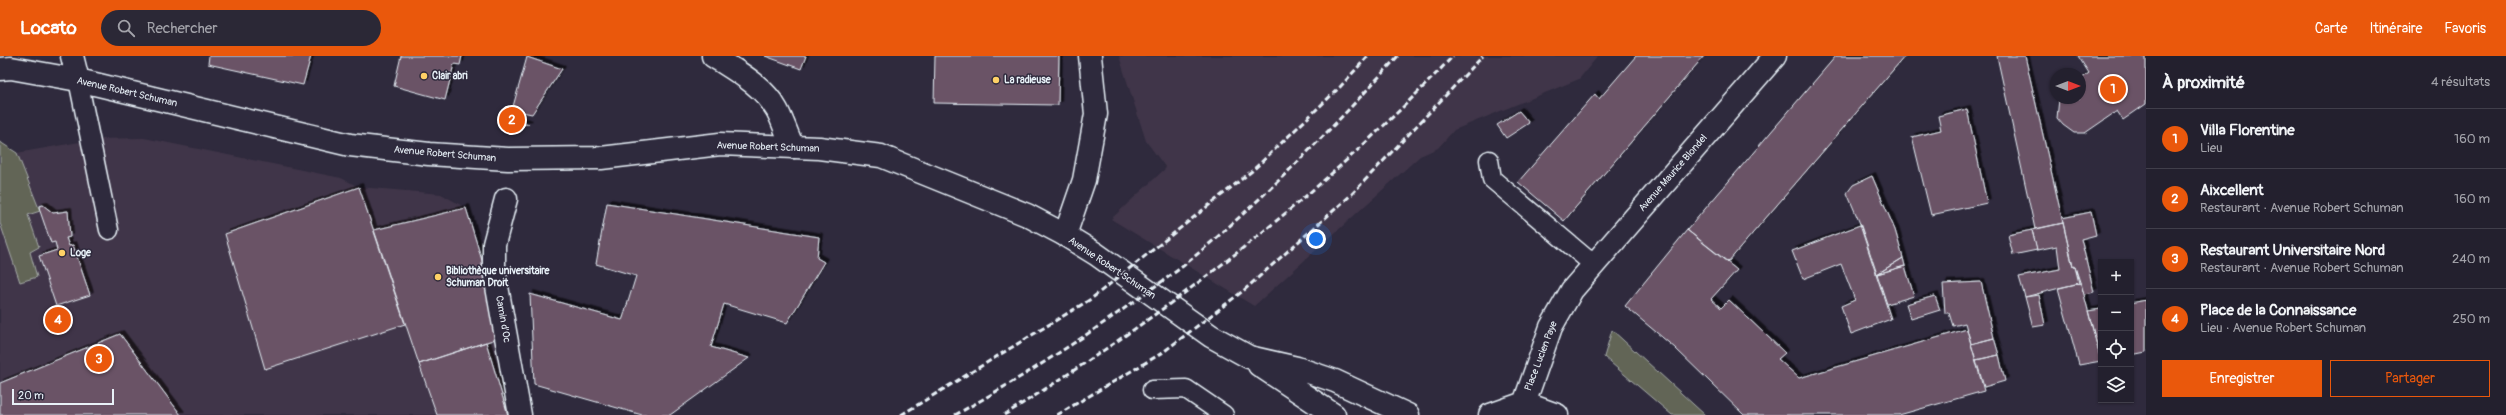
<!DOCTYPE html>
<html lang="fr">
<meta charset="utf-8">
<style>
body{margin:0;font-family:Pangolin,sans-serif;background:#2b2836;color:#f1f3f6}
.controls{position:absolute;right:12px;bottom:12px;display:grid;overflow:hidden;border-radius:0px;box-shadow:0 1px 3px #0004}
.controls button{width:36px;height:36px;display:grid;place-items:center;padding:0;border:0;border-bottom:1px solid #403e4a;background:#23202e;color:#f1f3f6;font:20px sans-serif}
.compass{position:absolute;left:2050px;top:12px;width:36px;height:36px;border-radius:50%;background:#23202e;box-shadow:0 1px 3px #0004;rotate:90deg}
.scale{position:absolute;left:12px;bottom:10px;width:102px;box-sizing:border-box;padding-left:4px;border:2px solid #e8f1f8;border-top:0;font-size:11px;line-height:14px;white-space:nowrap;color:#e8f1f8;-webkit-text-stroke:3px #2f2a3d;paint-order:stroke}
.you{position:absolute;left:1316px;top:183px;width:14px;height:14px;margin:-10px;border:3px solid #fff;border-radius:50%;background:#1a73e8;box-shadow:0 0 0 6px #1a73e833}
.badge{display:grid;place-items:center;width:26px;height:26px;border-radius:50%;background:#ea580c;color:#fff;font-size:13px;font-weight:700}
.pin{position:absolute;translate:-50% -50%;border:2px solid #fff;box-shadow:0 1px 4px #0006}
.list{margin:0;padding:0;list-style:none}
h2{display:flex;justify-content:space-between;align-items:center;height:52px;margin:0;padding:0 16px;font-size:17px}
h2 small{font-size:13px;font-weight:400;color:#a3a3aa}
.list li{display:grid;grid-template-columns:26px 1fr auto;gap:12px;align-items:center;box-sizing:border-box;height:60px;padding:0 16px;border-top:1px solid #403e4a}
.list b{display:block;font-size:15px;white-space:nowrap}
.list p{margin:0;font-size:13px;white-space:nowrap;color:#a3a3aa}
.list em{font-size:13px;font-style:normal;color:#a3a3aa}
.actions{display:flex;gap:8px;padding:12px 16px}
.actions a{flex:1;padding:9px 0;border:1px solid #ea580c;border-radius:0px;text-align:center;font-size:14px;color:#ea580c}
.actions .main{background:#ea580c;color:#fff}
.icon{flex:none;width:22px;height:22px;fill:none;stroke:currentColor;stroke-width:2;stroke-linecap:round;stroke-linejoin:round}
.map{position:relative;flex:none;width:2146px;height:359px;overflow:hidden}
header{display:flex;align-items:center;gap:24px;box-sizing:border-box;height:56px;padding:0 20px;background:#ea580c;color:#fff}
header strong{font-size:19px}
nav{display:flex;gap:22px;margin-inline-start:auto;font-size:14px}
.search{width:280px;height:36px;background:#2b2836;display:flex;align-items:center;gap:10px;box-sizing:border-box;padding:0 14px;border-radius:22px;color:#a3a3aa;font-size:15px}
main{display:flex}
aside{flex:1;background:#23202e}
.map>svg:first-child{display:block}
.built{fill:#413649}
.green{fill:#626557;stroke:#a5aba8}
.building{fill:#6a5366;stroke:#e8f1f8;filter:url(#shadow)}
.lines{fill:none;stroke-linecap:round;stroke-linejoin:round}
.service-casing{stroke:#e8f1f8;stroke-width:21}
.pedestrian-casing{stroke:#e8f1f8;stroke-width:25}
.minor-casing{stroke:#e8f1f8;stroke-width:25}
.tertiary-casing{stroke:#e8f1f8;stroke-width:25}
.service{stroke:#2f2a3d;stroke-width:18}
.pedestrian{stroke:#2f2a3d;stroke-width:22}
.minor{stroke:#2f2a3d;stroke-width:22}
.tertiary{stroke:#2f2a3d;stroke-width:22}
.rail{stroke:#e8f1f8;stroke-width:3;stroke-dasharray:6 3;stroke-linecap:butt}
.poi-dot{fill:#ffd166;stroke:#2f2a3d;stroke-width:1.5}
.labels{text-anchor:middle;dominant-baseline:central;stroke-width:3;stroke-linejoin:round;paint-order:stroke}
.poi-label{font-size:10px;font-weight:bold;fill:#e8f1f8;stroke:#2f2a3d;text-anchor:start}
.street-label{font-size:10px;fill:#e8f1f8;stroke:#2f2a3d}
</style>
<header>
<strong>Locato</strong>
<div class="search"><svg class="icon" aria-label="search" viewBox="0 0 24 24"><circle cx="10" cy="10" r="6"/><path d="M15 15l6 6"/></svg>Rechercher</div>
<nav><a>Carte</a><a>Itinéraire</a><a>Favoris</a></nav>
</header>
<main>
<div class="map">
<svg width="2146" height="359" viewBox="0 0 2146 359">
<defs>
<filter id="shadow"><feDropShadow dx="3.5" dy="-3.5" stdDeviation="0" flood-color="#0009"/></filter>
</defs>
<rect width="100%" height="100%" fill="#2f2a3d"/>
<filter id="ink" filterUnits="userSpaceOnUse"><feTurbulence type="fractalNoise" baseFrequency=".025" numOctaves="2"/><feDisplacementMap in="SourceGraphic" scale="8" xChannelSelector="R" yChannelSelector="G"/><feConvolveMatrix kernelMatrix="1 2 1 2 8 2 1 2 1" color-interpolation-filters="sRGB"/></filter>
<g filter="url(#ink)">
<path class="built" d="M1119,0H1598L1579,23L1454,74L1438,92L1420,100L1254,250L1111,163L1166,112L1146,85Z
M144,82L341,122L359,131L441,138L466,152L505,280L517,359H0V86L17,97L97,83Z"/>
<path class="green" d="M0,86L17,97L40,155L28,159L39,191L30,196L37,221L20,226L0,167Z
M1612,274L1705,359H1672L1604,301Z"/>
<path class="building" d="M209,0H311L303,29L208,8Z
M401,0H462L460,9L454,8L445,44L394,30Z
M765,0H806L801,13Z
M935,0H1059L1058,49L934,47Z
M1636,0H1704L1564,165L1518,126L1595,38L1599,43Z
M1836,0H1905L1728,206L1687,174Z
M1997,0H2025L2063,167L2035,173Z
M2078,0H2146V48L2123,64L2117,55L2085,77H2074L2063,69L2057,62L2059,43L2080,42V24L2089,17Z
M527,1L562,13L532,58L512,54Z
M1967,53L1987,147L1931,159L1912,81L1941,74L1938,60Z
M1519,55L1529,67L1506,82L1497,69Z
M506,60L529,68L504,71Z
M1872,120L1895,174L1903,202L1877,218L1861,170L1847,137L1853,129Z
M359,131L405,268L265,313L225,178Z
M607,147L819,181L817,202L824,206L787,267L724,248L711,291L749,302L670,359H642L534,328L530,238L622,264L623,262L636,220L596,208Z
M43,149L53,157L68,155L70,181L66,182L69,190L73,189L90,239L56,250L39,200L57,194L55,186L51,187L40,155L39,150Z
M466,152L505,280L419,308L374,174Z
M2091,156L2096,179L2081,183L2094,236L2084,238L2075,211H2073L2062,162Z
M2063,167L2073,211H2075L2079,227L2025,241L2019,221L2060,213L2057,190L2037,194L2032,174Z
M1860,169L1891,263L1851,278L1841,250L1855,244L1841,208L1803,223L1792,195Z
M1687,174L1737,214L1711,243L1721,252L1729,244L1785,297L1778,303L1799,322L1967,273L1984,335L1899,359H1744L1675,292L1625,250Z
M2032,174L2037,194L2013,199L2008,179Z
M1903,202L1905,210L1877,218Z
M1905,210L1914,240L1887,248L1877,218Z
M1981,226L1994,282L1971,288L1965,267L1953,270L1949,257H1945L1943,228Z
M2081,227L2101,305L2079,309L2058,232Z
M2039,239L2045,269L2033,271L2025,241Z
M1935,240L1940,254L1911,263L1906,248Z
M2146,244V296L2131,299V247Z
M2101,253V305L2088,255Z
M120,278L181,359H0V327Z
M1994,282L1999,299L1976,304L1971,288Z
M486,286L508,359H437L419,308Z
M1999,299L2005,325L1984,331L1976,304Z"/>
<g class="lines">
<g class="service-casing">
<path id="service" d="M78,24L109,174
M1489,104L1492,123L1594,209
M1152,334L1186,333L1224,359"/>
</g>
<g class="pedestrian-casing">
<path id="pedestrian" d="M506,143L494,188V214L520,359"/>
</g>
<g class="minor-casing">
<path id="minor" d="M713,0C736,15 763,29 777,54C783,65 787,79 793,91
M1065,179L1084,124L1096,58L1090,0"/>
</g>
<g class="tertiary-casing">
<path id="tertiary" d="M72,0L78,24
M0,13L11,12L78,24L350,89L429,98L508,103L601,102L720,88L819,92L881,100L1027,159L1065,179L1096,198L1211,280L1249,301L1297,312L1335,325L1408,359
M1259,309L1334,359
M1524,347L1557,359
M1490,359L1524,347
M1520,359L1551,271L1572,234L1775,0"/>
</g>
<use href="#service" class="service"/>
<use href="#pedestrian" class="pedestrian"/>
<use href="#minor" class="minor"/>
<use href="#tertiary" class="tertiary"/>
<path class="rail" d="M901,359L1091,243L1252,115L1340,31L1368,0
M955,359C1018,324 1078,286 1136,244C1153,231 1173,219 1189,205C1264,143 1333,72 1398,0
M1004,359C1166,259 1322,139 1453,0
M1057,359L1162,297L1243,235L1351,139L1483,0"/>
</g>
</g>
<g class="poi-dot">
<circle cx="424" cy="20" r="4"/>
<circle cx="996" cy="24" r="4"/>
<circle cx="62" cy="197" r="4"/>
<circle cx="438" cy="221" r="4"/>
</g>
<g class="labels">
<g class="poi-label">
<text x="432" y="20">Clair abri</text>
<text x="1004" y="24">La radieuse</text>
<text x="70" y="197">Loge</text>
<text x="446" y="215">Bibliothèque universitaire<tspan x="446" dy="12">Schuman Droit</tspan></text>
</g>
<g class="street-label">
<text transform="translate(127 36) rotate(13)">Avenue Robert Schuman</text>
<text transform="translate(768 91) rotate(2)">Avenue Robert Schuman</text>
<text transform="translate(445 98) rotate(5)">Avenue Robert Schuman</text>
<text transform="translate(1673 117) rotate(-49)">Avenue Maurice Blondel</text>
<text transform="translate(1112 212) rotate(34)">Avenue Robert Schuman</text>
<text transform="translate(503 263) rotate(80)">Camin d’Oc</text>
<text transform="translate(1541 300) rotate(-69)">Place Lucien Paye</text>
</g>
</g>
</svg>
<div class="controls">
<button>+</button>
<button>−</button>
<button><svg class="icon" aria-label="locate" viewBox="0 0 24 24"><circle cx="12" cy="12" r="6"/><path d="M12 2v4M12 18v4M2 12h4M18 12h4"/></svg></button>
<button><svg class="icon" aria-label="layers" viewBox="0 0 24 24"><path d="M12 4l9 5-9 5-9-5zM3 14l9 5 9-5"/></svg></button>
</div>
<svg class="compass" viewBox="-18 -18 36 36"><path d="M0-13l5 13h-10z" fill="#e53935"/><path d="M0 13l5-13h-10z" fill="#a3a3aa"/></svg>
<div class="scale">20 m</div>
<div class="you"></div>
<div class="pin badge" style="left:2113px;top:33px">1</div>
<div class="pin badge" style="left:512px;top:64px">2</div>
<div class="pin badge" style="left:99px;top:303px">3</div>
<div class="pin badge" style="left:58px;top:264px">4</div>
</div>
<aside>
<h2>À proximité<small>4 résultats</small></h2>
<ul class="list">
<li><span class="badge">1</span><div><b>Villa Florentine</b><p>Lieu</p></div><em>160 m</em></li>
<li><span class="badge">2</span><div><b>Aixcellent</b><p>Restaurant · Avenue Robert Schuman</p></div><em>160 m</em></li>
<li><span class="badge">3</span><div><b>Restaurant Universitaire Nord</b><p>Restaurant · Avenue Robert Schuman</p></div><em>240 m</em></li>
<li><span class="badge">4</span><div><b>Place de la Connaissance</b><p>Lieu · Avenue Robert Schuman</p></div><em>250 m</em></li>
</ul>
<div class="actions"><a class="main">Enregistrer</a><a>Partager</a></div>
</aside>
</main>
